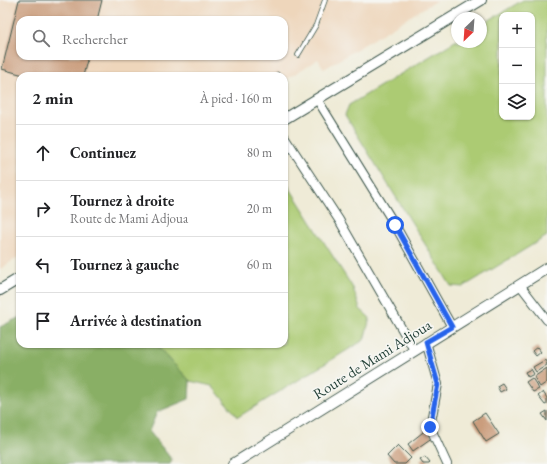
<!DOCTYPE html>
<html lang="fr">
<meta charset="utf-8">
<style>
body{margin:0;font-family:"EB Garamond",serif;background:#f2f2f2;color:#202124}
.controls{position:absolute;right:12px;top:12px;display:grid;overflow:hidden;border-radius:8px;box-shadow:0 1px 3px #0004}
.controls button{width:36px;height:36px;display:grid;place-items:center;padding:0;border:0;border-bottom:1px solid #e0e0e0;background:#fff;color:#202124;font:20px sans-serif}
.compass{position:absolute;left:451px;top:12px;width:36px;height:36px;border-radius:50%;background:#fff;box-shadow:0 1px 3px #0004;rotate:205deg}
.stop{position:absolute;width:12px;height:12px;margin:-9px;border:3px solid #2563eb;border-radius:50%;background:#fff}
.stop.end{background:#2563eb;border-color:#fff;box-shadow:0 1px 4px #0008}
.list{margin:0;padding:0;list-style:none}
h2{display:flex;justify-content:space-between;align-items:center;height:52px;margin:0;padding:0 16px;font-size:17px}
h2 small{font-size:13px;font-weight:400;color:#757577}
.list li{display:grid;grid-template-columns:26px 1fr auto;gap:12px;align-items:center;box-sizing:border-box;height:56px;padding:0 16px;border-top:1px solid #e0e0e0}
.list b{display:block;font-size:15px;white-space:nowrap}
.list p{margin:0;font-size:13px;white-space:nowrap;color:#757577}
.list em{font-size:13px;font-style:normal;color:#757577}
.icon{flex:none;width:22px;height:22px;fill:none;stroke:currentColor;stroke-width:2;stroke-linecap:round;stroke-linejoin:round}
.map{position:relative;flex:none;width:547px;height:464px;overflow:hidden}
.search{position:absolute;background:#fff;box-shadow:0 1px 3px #0004;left:16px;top:16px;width:272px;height:44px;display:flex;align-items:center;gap:10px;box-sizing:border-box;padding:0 14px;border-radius:12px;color:#757577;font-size:15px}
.panel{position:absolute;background:#fff;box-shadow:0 1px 3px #0004;left:16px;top:72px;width:272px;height:276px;border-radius:12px}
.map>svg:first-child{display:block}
.built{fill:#eed6bb;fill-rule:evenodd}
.green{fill:#accb73;stroke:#668454;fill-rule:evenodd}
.forest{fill:#89af65;stroke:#54764c}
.building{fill:#ca9d7d}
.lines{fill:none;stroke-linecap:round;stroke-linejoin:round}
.service-casing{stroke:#3e574c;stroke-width:5.5}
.minor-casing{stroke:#3e574c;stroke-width:10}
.tertiary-casing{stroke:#3e574c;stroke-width:12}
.service{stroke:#fff;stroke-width:4}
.minor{stroke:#fff;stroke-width:8}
.tertiary{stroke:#fff;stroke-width:10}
.route{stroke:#2563eb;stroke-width:5}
.labels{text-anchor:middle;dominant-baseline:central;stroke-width:3.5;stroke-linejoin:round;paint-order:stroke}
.street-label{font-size:15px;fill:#1f3d34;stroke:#f6f6f2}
</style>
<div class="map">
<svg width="547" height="464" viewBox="0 0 547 464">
<rect width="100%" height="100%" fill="#f6f6f2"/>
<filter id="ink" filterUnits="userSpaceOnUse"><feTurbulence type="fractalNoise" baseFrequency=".025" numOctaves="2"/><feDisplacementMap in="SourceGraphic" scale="8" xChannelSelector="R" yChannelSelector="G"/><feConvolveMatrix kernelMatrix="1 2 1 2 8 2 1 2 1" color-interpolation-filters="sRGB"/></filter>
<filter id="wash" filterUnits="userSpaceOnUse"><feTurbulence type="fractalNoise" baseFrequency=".012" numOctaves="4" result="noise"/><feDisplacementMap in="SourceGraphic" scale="16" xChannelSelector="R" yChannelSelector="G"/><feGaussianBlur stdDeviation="0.9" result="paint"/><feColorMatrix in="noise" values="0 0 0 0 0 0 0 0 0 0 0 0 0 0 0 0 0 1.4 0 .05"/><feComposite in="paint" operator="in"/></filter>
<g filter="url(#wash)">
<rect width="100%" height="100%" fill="#efebd7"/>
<path class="built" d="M0,0H437L324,69L318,59L284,81V76H20V256L0,269ZM20,20H284V56H20Z"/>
<path class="green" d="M523,0H547V236L463,287L451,286L345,115L349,105L457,40V42H481V25ZM502,15H532V117H502Z
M284,179L353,288L360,309L370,318L364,340L238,417L212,386L190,381L157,346L148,344H284Z"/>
<path class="forest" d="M20,317V344H148L157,346L190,381L189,399L157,412L149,431L172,460L170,464H0V327Z"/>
<g id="blocks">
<path class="building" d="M19,0H102L97,20H20V56H88L83,76H27L2,69Z
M278,72L280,76H271Z
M537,347L541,352L536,356L532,351Z
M545,360L547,365L536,372L533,367Z
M547,368V382L540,387L534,377Z
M531,369L534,374L528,377L525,372Z
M532,378L539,389L533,392L526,382Z
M502,383L506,389L500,392L497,386Z
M543,392L547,398V404L545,405L538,396Z
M547,411V421L542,414Z
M485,413L499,434L486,442L473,421Z
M427,429L433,437L413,451L408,444Z
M398,445L411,458L405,464H394L387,456Z
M425,457L430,463L429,464H423L420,460Z"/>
</g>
</g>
<g filter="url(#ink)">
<use href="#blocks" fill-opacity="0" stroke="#3e574c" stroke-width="1"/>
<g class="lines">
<g class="service-casing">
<path id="service" d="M298,55L316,25L325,0"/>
</g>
<g class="minor-casing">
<path id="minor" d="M317,99L395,225L452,327
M284,136L339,220L414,350
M520,285L547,320
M426,342L438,384L430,427L447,464"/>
</g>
<g class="tertiary-casing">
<path id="tertiary" d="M284,119L481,0
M0,290L20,278
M233,464L547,268"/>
</g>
<use href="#service" class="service"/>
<use href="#minor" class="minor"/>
<use href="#tertiary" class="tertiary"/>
</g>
</g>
<g class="lines" filter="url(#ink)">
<path class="route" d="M395,225L452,327L426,342L438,384L430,427"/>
</g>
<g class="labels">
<g class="street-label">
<text transform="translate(372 359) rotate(-32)">Route de Mami Adjoua</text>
</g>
</g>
</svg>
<div class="controls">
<button>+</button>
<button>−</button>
<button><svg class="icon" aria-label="layers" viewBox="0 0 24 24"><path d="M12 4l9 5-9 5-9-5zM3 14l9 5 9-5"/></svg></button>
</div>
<svg class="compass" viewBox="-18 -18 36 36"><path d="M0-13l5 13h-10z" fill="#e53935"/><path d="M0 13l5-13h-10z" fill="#757577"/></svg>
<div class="stop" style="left:395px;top:225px"></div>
<div class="stop end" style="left:430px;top:427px"></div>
<div class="search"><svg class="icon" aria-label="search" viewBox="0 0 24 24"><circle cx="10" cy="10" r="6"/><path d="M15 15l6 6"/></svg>Rechercher</div>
<section class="panel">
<h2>2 min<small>À pied · 160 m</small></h2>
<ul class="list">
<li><svg class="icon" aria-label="ahead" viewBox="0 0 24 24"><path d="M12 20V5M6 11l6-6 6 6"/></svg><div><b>Continuez</b></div><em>80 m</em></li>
<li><svg class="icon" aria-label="right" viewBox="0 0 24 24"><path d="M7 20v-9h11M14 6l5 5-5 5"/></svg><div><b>Tournez à droite</b><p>Route de Mami Adjoua</p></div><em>20 m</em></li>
<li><svg class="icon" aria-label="left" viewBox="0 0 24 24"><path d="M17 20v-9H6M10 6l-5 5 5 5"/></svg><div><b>Tournez à gauche</b></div><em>60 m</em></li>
<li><svg class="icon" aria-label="arrive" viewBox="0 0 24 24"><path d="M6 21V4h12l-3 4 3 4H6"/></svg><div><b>Arrivée à destination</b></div></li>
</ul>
</section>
</div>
